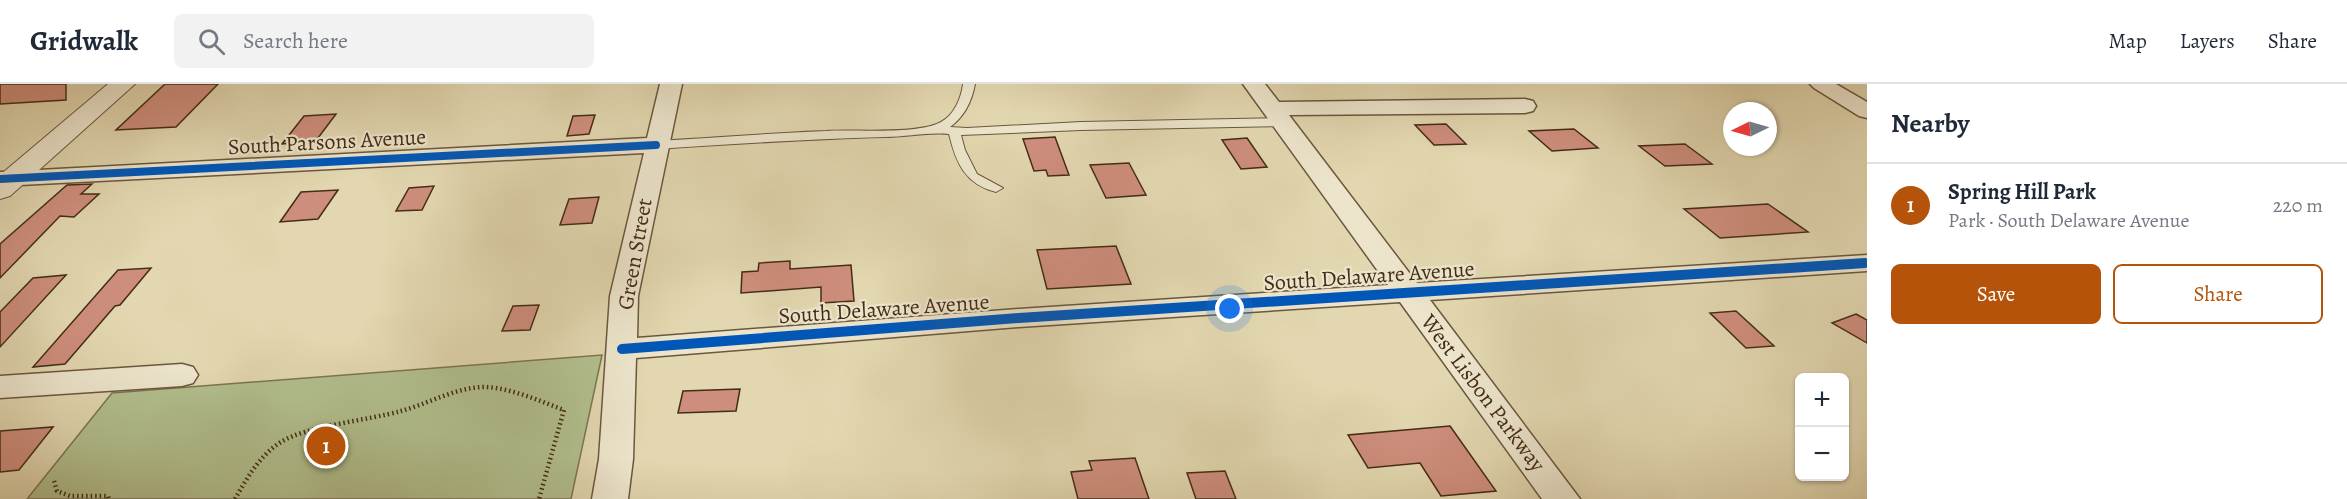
<!DOCTYPE html>
<meta charset="utf-8">
<style>
body{margin:0;font-family:Alegreya,serif;background:#f2f2f3;color:#1f2937}
.controls{position:absolute;right:18px;bottom:18px;display:grid;overflow:hidden;border-radius:9px;box-shadow:0 2px 4px #0004}
.controls button{width:54px;height:54px;display:grid;place-items:center;padding:0;border:0;border-bottom:2px solid #e0e1e3;background:#fff;color:#1f2937;font:30px sans-serif}
.compass{position:absolute;left:1723px;top:18px;width:54px;height:54px;border-radius:50%;background:#fff;box-shadow:0 2px 4px #0004;rotate:265deg}
.you{position:absolute;left:1230px;top:225px;width:21px;height:21px;margin:-15px;border:4px solid #fff;border-radius:50%;background:#1a73e8;box-shadow:0 0 0 9px #1a73e833}
.badge{display:grid;place-items:center;width:39px;height:39px;border-radius:50%;background:#b45309;color:#fff;font-size:20px;font-weight:700}
.pin{position:absolute;translate:-50% -50%;border:3px solid #fff;box-shadow:0 2px 6px #0006}
.list{margin:0;padding:0;list-style:none}
h2{display:flex;justify-content:space-between;align-items:center;height:78px;margin:0;padding:0 24px;font-size:26px}
h2 small{font-size:20px;font-weight:400;color:#747a83}
.list li{display:grid;grid-template-columns:39px 1fr auto;gap:18px;align-items:center;box-sizing:border-box;height:84px;padding:0 24px;border-top:2px solid #e0e1e3}
.list b{display:block;font-size:22px;white-space:nowrap}
.list p{margin:0;font-size:20px;white-space:nowrap;color:#747a83}
.list em{font-size:20px;font-style:normal;color:#747a83}
.actions{display:flex;gap:12px;padding:18px 24px}
.actions a{flex:1;padding:14px 0;border:2px solid #b45309;border-radius:9px;text-align:center;font-size:21px;color:#b45309}
.actions .main{background:#b45309;color:#fff}
.icon{flex:none;width:33px;height:33px;fill:none;stroke:currentColor;stroke-width:2;stroke-linecap:round;stroke-linejoin:round}
.map{position:relative;flex:none;width:1867px;height:415px;overflow:hidden}
header{display:flex;align-items:center;gap:36px;box-sizing:border-box;height:84px;padding:0 30px;background:#fff;border-bottom:2px solid #e0e1e3}
header strong{font-size:28px}
nav{display:flex;gap:33px;margin-inline-start:auto;font-size:21px}
.search{width:420px;height:54px;background:#f2f2f3;display:flex;align-items:center;gap:15px;box-sizing:border-box;padding:0 21px;border-radius:9px;color:#747a83;font-size:22px}
main{display:flex}
aside{flex:1;background:#fff}
.map>svg:first-child{display:block}
.green{fill:#b1bf8d;stroke:#7a7652;stroke-width:1.5}
.building{fill:#ce8e7d;stroke:#442c17;stroke-width:1.5}
.lines{fill:none;stroke-linecap:round;stroke-linejoin:round}
.service-casing{stroke:#6c573d;stroke-width:2}
.minor-casing{stroke:#6c573d;stroke-width:3}
.tertiary-casing{stroke:#6c573d;stroke-width:2}
.path{stroke:#442c17;stroke-width:4.5;stroke-dasharray:1.5 3;stroke-linecap:butt}
.service{fill:#ece5cc;fill-rule:evenodd}
.minor{fill:#ece5cc;fill-rule:evenodd}
.tertiary{fill:#ece5cc;fill-rule:evenodd}
.cycleway-far1-casing{stroke:#ece5cc;stroke-width:10}
.cycleway-casing{stroke:#ece5cc;stroke-width:14}
.cycleway-far1{stroke:#0057b8;stroke-width:8}
.cycleway{stroke:#0057b8;stroke-width:10}
.labels{text-anchor:middle;dominant-baseline:central;stroke-width:4.5;stroke-linejoin:round;paint-order:stroke}
.street-label{font-size:22px;fill:#442c17;stroke:#ece5cc}
</style>
<header>
<strong>Gridwalk</strong>
<div class="search"><svg class="icon" aria-label="search" viewBox="0 0 24 24"><circle cx="10" cy="10" r="6"/><path d="M15 15l6 6"/></svg>Search here</div>
<nav><a>Map</a><a>Layers</a><a>Share</a></nav>
</header>
<main>
<div class="map">
<svg width="1867" height="415" viewBox="0 0 1867 415">
<rect width="100%" height="100%" fill="#e2d7b0"/>
<filter id="stains"><feTurbulence type="fractalNoise" baseFrequency=".00333" numOctaves="4"/><feColorMatrix values="0 0 0 0 .2 0 0 0 0 .09 0 0 0 0 .02 0 0 0 .5 -.17"/></filter>
<radialGradient id="worn" r=".72"><stop offset=".6" stop-color="#630" stop-opacity="0"/><stop offset="1" stop-color="#630" stop-opacity=".3"/></radialGradient>
<path class="green" d="M602,271L571,415H27L112,309Z"/>
<path class="building" d="M0,0H66V16L0,20Z
M165,0H218L176,43L116,46Z
M336,30L315,58L282,60L304,32Z
M595,31L589,50L567,52L573,32Z
M1446,40L1466,60L1434,61L1415,41Z
M1574,45L1598,64L1552,67L1529,47Z
M1055,53L1069,91L1048,92L1046,86L1034,87L1023,55Z
M1247,54L1267,83L1241,85L1222,56Z
M1685,60L1712,80L1665,82L1639,62Z
M1129,79L1146,111L1106,114L1090,81Z
M92,100L81,110H99L74,133L60,132L0,194V160L67,101Z
M434,102L422,126L396,127L409,104Z
M338,106L318,135L280,138L301,108Z
M599,113L592,139L560,141L569,115Z
M1768,120L1808,148L1720,154L1684,125Z
M1116,162L1131,200L1047,205L1037,166Z
M790,177V185L851,181L854,217L821,219V203L741,209L742,188L758,187L759,179Z
M151,184L120,221L115,222L65,280L33,283L118,186Z
M66,191L0,263V228L33,194Z
M539,221L530,246L502,247L513,222Z
M1736,227L1774,262L1746,264L1710,229Z
M1856,230L1867,236V259L1832,239Z
M740,305L736,327L678,329L683,307Z
M1450,342L1496,407L1441,412L1420,379L1368,384L1348,351Z
M53,343L19,386L0,388V347Z
M1135,374L1149,415H1078L1071,388L1092,386L1089,377Z
M1225,387L1236,415H1196L1187,389Z"/>
<g class="lines">
<g class="service-casing">
<path id="service" d="M963,0H975C972,17 964,33 950,43L967,44L1081,38L1281,34L1287,38L1281,42L1081,46L961,51L965,66L977,90L1003,104L996,108C965,100 956,79 949,50C927,48 907,53 885,53C808,55 732,60 656,65L650,61L656,57C713,54 769,49 826,47C855,45 917,51 941,38C954,31 961,15 963,0Z"/>
</g>
<g class="minor-casing">
<path id="minor" d="M660,0H682L638,212L637,254L1019,225L1388,201L1243,0H1265L1279,18L1525,15L1533,17L1536,22L1533,27L1525,29L1289,31L1417,199L1867,171V187L1430,216L1580,415H1542L1400,218L1019,243L636,274L633,375L628,415H592L599,375L610,212L644,69L0,102V88L647,54Z
M1810,0H1836L1867,18V34L1859,32L1814,4Z
M182,280L193,283L198,291L193,299L182,302L0,314V292Z"/>
</g>
<g class="tertiary-casing">
<path id="tertiary" d="M108,0H135L10,112L0,115V91Z"/>
</g>
<path class="path" d="M54,397L57,407L70,412H108L109,415
M235,415C247,394 260,371 281,358C306,342 370,336 401,327C428,320 456,303 485,303C511,304 540,317 564,326L539,415"/>
<use href="#service" class="service"/>
<use href="#minor" class="minor"/>
<use href="#tertiary" class="tertiary"/>
<g class="cycleway-far1-casing">
<path id="cycleway-far1" d="M0,95L656,61
M1842,181L1867,179"/>
</g>
<g class="cycleway-casing">
<path id="cycleway" d="M622,265L1019,234L1865,179"/>
</g>
<use href="#cycleway-far1" class="cycleway-far1"/>
<use href="#cycleway" class="cycleway"/>
</g>
<g class="labels">
<g class="street-label">
<text transform="translate(327 58) rotate(-3)">South Parsons Avenue</text>
<text transform="translate(635 170) rotate(-80)">Green Street</text>
<text transform="translate(1369 192) rotate(-4)">South Delaware Avenue</text>
<text transform="translate(884 225) rotate(-4)">South Delaware Avenue</text>
<text transform="translate(1483 309) rotate(53)">West Lisbon Parkway</text>
</g>
</g>
<rect width="100%" height="100%" filter="url(#stains)"/>
<rect width="100%" height="100%" fill="url(#worn)"/>
</svg>
<div class="controls">
<button>+</button>
<button>−</button>
</div>
<svg class="compass" viewBox="-18 -18 36 36"><path d="M0-13l5 13h-10z" fill="#e53935"/><path d="M0 13l5-13h-10z" fill="#747a83"/></svg>
<div class="you"></div>
<div class="pin badge" style="left:326px;top:362px">1</div>
</div>
<aside>
<h2>Nearby<small></small></h2>
<ul class="list">
<li><span class="badge">1</span><div><b>Spring Hill Park</b><p>Park · South Delaware Avenue</p></div><em>220 m</em></li>
</ul>
<div class="actions"><a class="main">Save</a><a>Share</a></div>
</aside>
</main>
